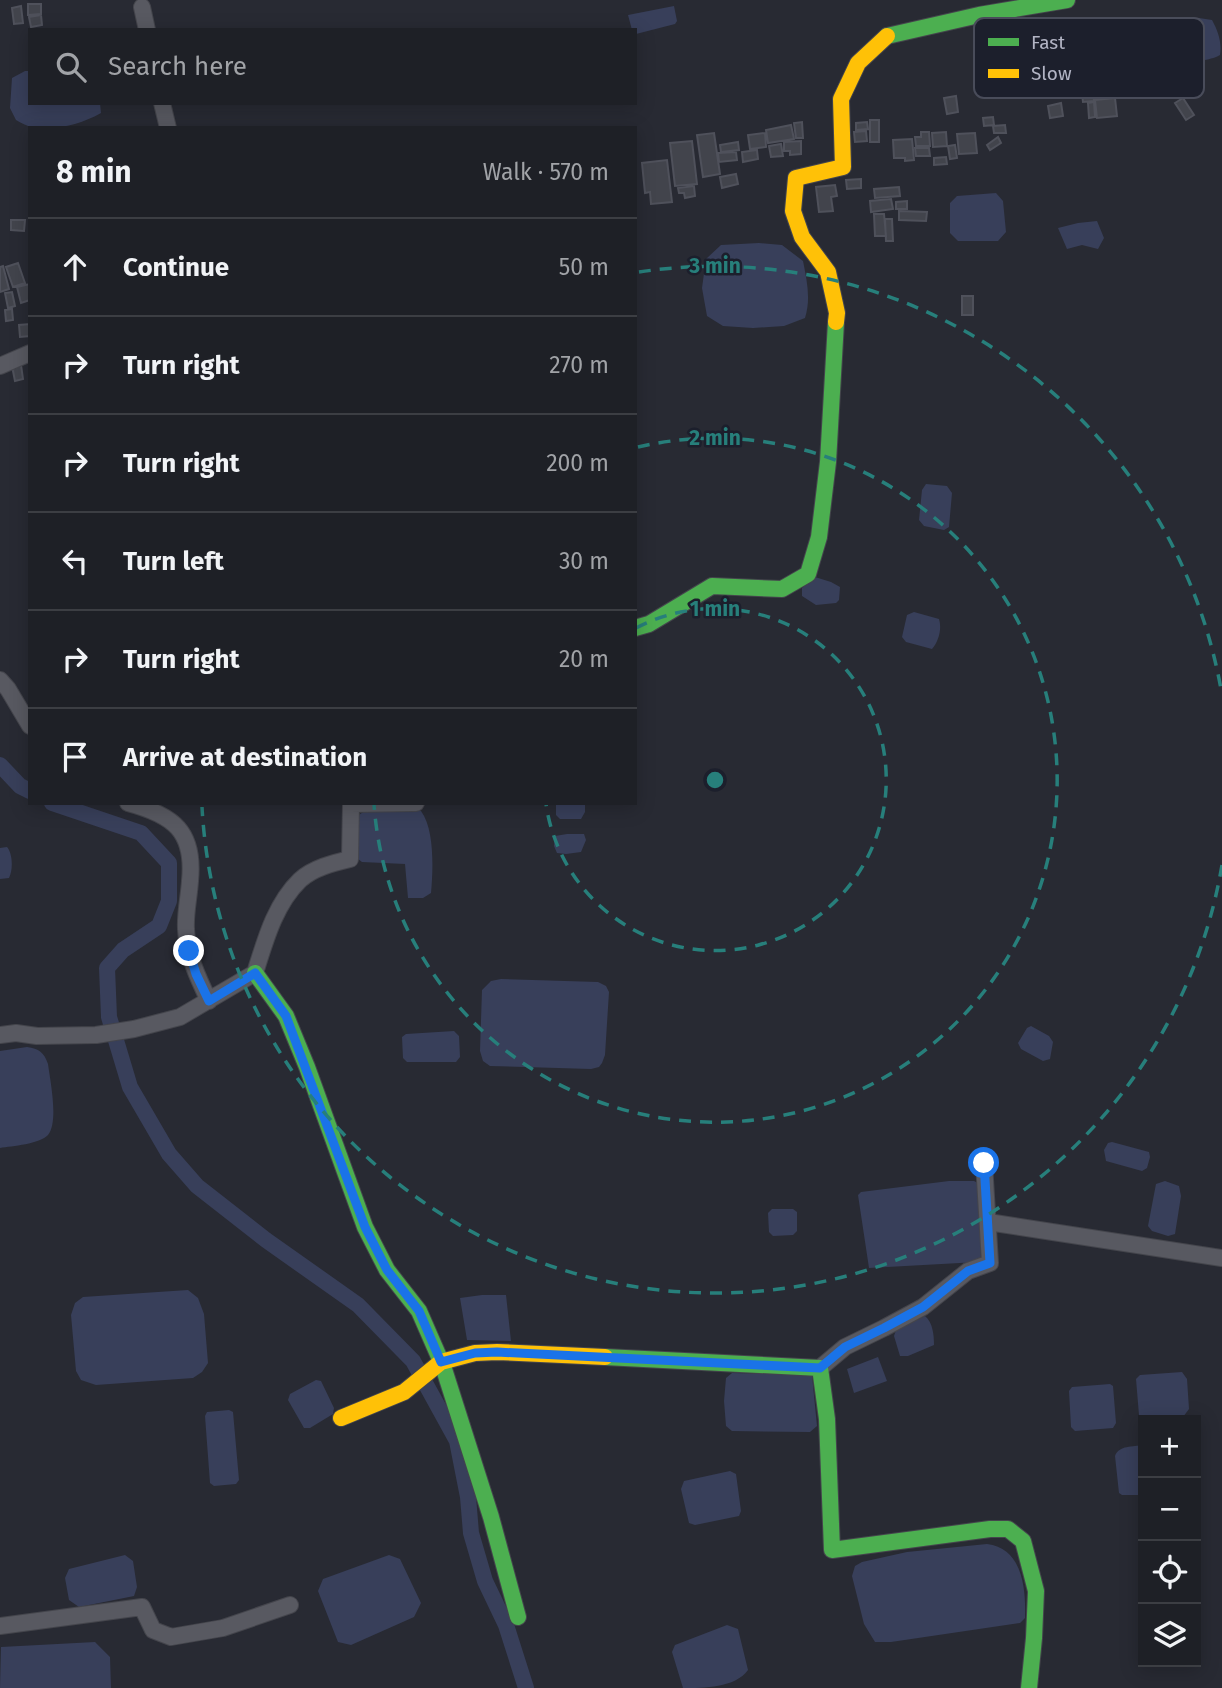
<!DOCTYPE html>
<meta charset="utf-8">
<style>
body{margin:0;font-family:"Fira Sans",sans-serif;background:#2b2d32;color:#f1f3f6}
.controls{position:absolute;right:21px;bottom:21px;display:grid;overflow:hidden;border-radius:0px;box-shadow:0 4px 18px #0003}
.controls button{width:63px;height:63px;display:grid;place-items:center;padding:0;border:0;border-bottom:2px solid #3c3e43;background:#1e2026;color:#f1f3f6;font:35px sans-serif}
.stop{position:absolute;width:21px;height:21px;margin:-16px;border:5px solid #1a73e8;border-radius:50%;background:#fff}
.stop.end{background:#1a73e8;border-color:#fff;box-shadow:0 2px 7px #0008}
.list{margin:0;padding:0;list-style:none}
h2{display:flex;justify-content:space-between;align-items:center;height:91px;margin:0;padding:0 28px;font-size:30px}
h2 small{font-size:23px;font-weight:400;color:#a1a3a7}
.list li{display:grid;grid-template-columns:46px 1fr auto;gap:21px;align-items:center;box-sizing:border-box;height:98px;padding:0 28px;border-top:2px solid #3c3e43}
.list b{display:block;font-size:26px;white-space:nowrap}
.list em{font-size:23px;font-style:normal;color:#a1a3a7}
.icon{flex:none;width:38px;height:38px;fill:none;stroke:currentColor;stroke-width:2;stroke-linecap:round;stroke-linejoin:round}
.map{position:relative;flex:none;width:1222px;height:1688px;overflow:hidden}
.search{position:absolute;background:#1e2026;box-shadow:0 4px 18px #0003;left:28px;top:28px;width:609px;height:77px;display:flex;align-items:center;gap:18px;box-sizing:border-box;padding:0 24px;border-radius:0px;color:#a1a3a7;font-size:26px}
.panel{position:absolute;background:#1e2026;box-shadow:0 4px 18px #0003;left:28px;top:126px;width:609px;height:679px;border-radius:0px}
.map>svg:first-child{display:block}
.water{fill:#383f5a}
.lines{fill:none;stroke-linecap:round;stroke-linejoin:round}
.canal{stroke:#383f5a;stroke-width:16}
.building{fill:#42444c;stroke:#4f515b;stroke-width:2}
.street-casing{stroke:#44454c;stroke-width:18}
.fast-casing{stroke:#44454c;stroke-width:18}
.slow-casing{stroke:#44454c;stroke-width:18}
.street{stroke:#585961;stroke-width:16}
.fast{stroke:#4caf50;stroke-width:16}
.slow{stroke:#ffc107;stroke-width:16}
.route{stroke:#1a73e8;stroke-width:9}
.ring{fill:none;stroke:#277f7b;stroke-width:3.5;stroke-dasharray:12 9}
.key{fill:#1c1f2c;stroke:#494c5a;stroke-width:2}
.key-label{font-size:19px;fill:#b2b4c4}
.centre{fill:#277f7b;stroke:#1c1f2c;stroke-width:3.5}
.ring-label{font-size:21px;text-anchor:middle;font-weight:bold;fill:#277f7b;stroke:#1c1f2c;stroke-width:5;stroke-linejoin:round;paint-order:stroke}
</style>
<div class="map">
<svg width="1222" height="1688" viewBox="0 0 1222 1688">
<rect width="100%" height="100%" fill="#282a33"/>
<path class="water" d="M674,6L677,21L675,24L636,34L635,30H632L628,15Z
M1199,18L1212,20C1218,31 1222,42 1220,55C1206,63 1186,61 1170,58L1165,40L1167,26L1175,21Z
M25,71H30V103H100L101,113C82,124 55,131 32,127C27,126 21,123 16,120L10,108L12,78Z
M996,193L1003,201L1006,232L998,241H958L950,233V203L957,196Z
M1097,221L1104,238L1098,249L1082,245L1067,249L1058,228L1078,223Z
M759,243L782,245L803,261C807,281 811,299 805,318L784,326L753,328L723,326L707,316L702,288L706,259L721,245Z
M926,484L947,486L952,493L949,527L944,530L924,526L919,520L922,490Z
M815,577L831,582L840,587L839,600L836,603L816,605L802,596V588Z
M914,612L939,619C942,628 939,641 932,649L906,642L902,637L907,615Z
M556,803H585V812L581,819H560L556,815Z
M413,810L421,811C435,830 433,871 431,893L423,898H408L405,864L362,862L354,856L357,816L365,811Z
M567,834H584L586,840L581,852L566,854L557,853L554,846L555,836Z
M7,847C13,854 13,870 9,878L0,879V848Z
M501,979L598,982L606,986L609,992L605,1055L602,1063L599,1067L591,1069L490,1066L483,1061L480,1051L482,990L491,981Z
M1031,1026L1049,1036L1053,1042L1050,1059L1043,1061L1021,1049L1018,1043L1027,1028Z
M454,1031L459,1036L460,1057L456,1062H407L403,1058L402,1037L406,1034Z
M27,1047C39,1049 44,1052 48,1064C50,1080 59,1122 48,1135C40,1144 12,1146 0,1148V1051Z
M1112,1142L1149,1152L1150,1157L1147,1168L1142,1171L1106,1161L1104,1150L1108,1143Z
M949,1181H974L978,1183L979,1186L981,1258L978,1262L869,1268L858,1195L861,1192Z
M1165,1181L1179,1186L1181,1196L1175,1234L1168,1236L1152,1231L1148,1226L1156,1184Z
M772,1209H793L797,1212V1231L793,1235L773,1236L769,1232L768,1213Z
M188,1290L198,1298L204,1314L208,1363L202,1372L193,1378L96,1385L81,1380L76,1371L71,1315L75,1303L83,1297Z
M482,1295H506L511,1341L467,1340L460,1298Z
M925,1316C933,1323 934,1335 934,1345L908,1356H900L894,1336L896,1330Z
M878,1357L887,1381L854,1393L847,1369Z
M1182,1372L1187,1379L1189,1409L1183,1417L1145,1419L1139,1415L1136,1379L1140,1375Z
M732,1373L812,1375L817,1426L810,1432L732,1431L726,1426L724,1401L726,1378Z
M316,1380L321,1381L334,1408L333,1414L310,1428H304L288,1400L290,1394Z
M1110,1384L1113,1386L1116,1423L1113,1428L1075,1431L1071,1427L1069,1391L1072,1387Z
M229,1410L233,1412L239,1480L236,1484L214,1486L210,1483L205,1416L207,1412Z
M1143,1445V1495H1122L1119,1493L1115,1456C1119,1445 1133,1447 1143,1445Z
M730,1471L736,1474L741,1511L739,1516L695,1525L689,1523L681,1489L684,1481Z
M987,1544C1023,1548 1026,1590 1025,1618L1020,1623L891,1642H875L864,1624L852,1576L855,1566L862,1562L907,1552Z
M125,1555L133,1561L137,1587L134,1596L79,1607L69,1600L65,1578L69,1569Z
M389,1555L400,1559L421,1603L414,1617L351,1645L338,1642L318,1591L323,1579Z
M727,1625L738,1629L748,1670C735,1688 704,1688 683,1688L672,1652L675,1645Z
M95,1642L110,1657L111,1688H0L1,1647Z"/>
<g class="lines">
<path class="canal" d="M0,765L20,786L30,791
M52,803L141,833L169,863V901L159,926L123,950L107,968L109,1017L130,1087L169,1154L197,1186L266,1240L358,1305L413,1361L457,1441L468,1497L471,1533L485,1581L506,1625L526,1688"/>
</g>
<path class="building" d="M28,4H41V14L28,15Z
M21,6L23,23L14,24L12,8Z
M41,15L42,25L31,27L29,17Z
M1093,93L1094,101L1083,102L1082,94Z
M956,96L958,112L947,114L944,98Z
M1115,98L1117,116L1097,118L1095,100Z
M1183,98L1194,115L1186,120L1175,103Z
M1094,102L1095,117L1089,118L1088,103Z
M1061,103L1063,116L1050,118L1048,106Z
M993,117L994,125L984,126L983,118Z
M870,120H879V142H870Z
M802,122L803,138H796L794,123Z
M867,122L868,129L856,130V123Z
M791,125L794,139L768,143L766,130Z
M1005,125L1006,133H994L993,126Z
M866,131L867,141L855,142L854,132Z
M921,132H929L930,146H916L915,137H921Z
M946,132L947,146L933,147L932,133Z
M714,133L720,174L703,177L697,135Z
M765,133L766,147L750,149L748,135Z
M975,133L977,153L959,154L957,134Z
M998,137L1001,143L990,150L987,145Z
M912,139L914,160L905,161V158H894L893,140Z
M692,141L697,184L675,186L670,143Z
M801,141V154L790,155V151H784V142Z
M738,142L739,150L721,152L720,145Z
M781,144L783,156L771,157L769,146Z
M955,145L957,158L950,159L948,146Z
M915,148H929L930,156H916Z
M757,150L758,159L743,162L742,152Z
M736,152L737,160L719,162L718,153Z
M946,157L947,164L934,165V158Z
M667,160L672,202L651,204L650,192L645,193L642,163Z
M736,174L738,184L722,188L720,177Z
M861,179V188L847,189L846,180Z
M835,185L837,196L831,197L833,211L819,212L816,187Z
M694,186L695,196L685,198L684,193H679L678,188Z
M899,187L900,196L875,198L874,189Z
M891,199L893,209L871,212L870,201Z
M907,201V209H896V202Z
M899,211L927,212L926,221L899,220Z
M874,214H884L886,236H875Z
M885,219H892L893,241H886Z
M11,220H25L24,231L11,230Z
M18,263L25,283L13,287L6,267Z
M3,266L9,289L0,292V267Z
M30,284V300L21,303L17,287Z
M12,292L15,306L8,308L5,293Z
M962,296H973V315H962Z
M12,309L13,320L6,321L5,310Z
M30,324V336L20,337L19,325Z
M21,365L23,379L15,381L12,366Z"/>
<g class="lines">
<g class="street-casing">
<path id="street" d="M142,7L147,30
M162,103L168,128
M0,366L30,353
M0,680L8,689L30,726
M128,803C173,815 195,831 190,881C189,897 185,914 186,929C187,955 198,978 209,1001
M0,1035L16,1033L37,1036L96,1035L134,1029L180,1017L255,973C265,941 275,904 300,880C313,868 333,863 350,859L351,804L416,803
M988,1222L1222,1258
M820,1368L845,1347L884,1328L923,1307L968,1271L990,1263L984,1163
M0,1626L142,1607L153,1630L171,1637L223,1628L290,1605"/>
</g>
<g class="fast-casing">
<path id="fast" d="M887,36L979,15L1067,0
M635,628L649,624L712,586L782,589L808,574L819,537L828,462L836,322
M255,973L286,1016L307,1067L365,1227L387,1270L419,1311L443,1366L491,1517L518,1617
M605,1357L820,1368L827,1419L832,1550L990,1529H1008L1023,1541L1036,1591L1034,1638L1029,1688"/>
</g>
<g class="slow-casing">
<path id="slow" d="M836,322L837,313L828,272L802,237L793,211L796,178L843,167L841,99L858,63L887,36
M341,1418L404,1392L441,1362L475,1353L497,1352L605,1357"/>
</g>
<use href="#street" class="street"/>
<use href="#fast" class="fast"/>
<use href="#slow" class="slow"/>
</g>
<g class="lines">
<path class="route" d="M189,951L196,974L209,1001L255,973L286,1016L365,1227L387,1270L419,1311L441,1362L475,1353L497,1352L820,1368L845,1347L884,1328L923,1307L968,1271L990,1263L984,1163"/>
</g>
<g class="ring">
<path d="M636 628A171 171 0 1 1 546 804"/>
<path d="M638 447A342 342 0 1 1 374 804"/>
<path d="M1222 865A514 514 0 0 1 202 807M639 272A514 514 0 0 1 1222 695"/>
</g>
<rect x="974" y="18" width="230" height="80" rx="10" class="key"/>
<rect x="988" y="38" width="31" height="8" fill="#4caf50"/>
<rect x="988" y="69" width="31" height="9" fill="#ffc107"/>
<g class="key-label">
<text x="1031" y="49">Fast</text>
<text x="1031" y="80">Slow</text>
</g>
<circle cx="715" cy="780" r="10" class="centre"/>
<g class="ring-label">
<text x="715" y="273">3 min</text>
<text x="715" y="445">2 min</text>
<text x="715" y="616">1 min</text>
</g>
</svg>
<div class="controls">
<button>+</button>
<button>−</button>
<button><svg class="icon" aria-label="locate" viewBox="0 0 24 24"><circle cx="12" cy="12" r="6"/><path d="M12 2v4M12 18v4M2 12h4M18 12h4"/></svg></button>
<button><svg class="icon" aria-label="layers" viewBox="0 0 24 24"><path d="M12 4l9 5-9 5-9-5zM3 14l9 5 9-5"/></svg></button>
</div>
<div class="stop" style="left:984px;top:1163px"></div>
<div class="stop end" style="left:189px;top:951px"></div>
<div class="search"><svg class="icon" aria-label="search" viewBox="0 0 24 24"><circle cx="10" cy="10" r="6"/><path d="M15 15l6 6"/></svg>Search here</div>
<section class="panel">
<h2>8 min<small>Walk · 570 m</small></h2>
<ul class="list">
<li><svg class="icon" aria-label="ahead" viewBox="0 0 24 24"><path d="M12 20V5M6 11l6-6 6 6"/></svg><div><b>Continue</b></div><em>50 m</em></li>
<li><svg class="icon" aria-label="right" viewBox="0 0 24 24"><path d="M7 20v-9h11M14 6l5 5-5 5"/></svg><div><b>Turn right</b></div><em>270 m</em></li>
<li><svg class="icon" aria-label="right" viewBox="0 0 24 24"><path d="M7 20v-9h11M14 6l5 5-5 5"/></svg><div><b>Turn right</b></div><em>200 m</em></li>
<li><svg class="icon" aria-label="left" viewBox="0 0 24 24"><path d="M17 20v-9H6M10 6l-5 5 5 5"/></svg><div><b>Turn left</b></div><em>30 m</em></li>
<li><svg class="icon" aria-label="right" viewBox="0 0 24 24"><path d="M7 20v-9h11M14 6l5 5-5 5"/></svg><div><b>Turn right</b></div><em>20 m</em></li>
<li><svg class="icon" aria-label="arrive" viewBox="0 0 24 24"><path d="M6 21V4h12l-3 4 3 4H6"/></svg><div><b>Arrive at destination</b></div></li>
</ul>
</section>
</div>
